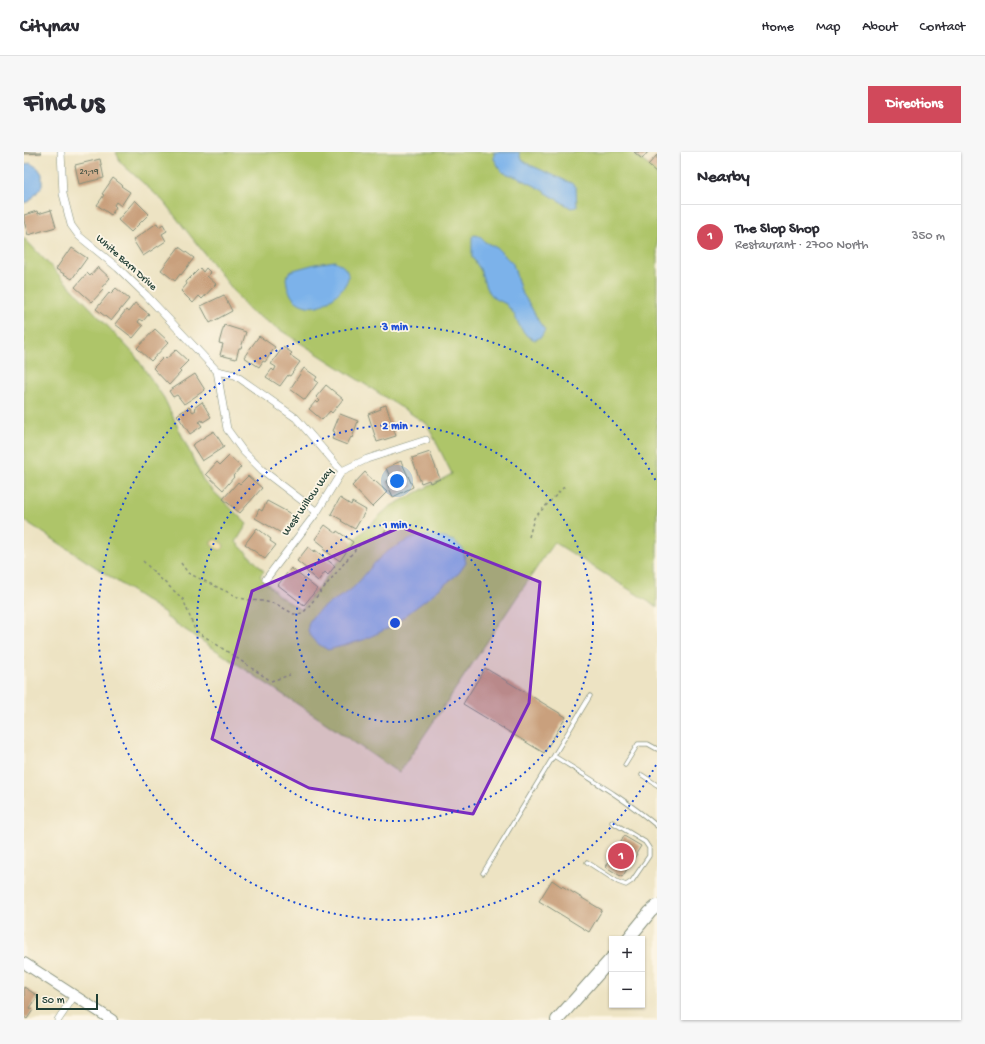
<!DOCTYPE html>
<meta charset="utf-8">
<style>
body{margin:0;font-family:"Gochi Hand",sans-serif;background:#f7f7f7;color:#2b2b33}
.controls{position:absolute;right:12px;bottom:12px;display:grid;overflow:hidden;border-radius:0px;box-shadow:0 1px 3px #0004}
.controls button{width:36px;height:36px;display:grid;place-items:center;padding:0;border:0;border-bottom:1px solid #e1e1e2;background:#fff;color:#2b2b33;font:20px sans-serif}
.scale{position:absolute;left:12px;bottom:10px;width:62px;box-sizing:border-box;padding-left:4px;border:2px solid #1f3d34;border-top:0;font-size:11px;line-height:14px;white-space:nowrap;color:#1f3d34;-webkit-text-stroke:3px #fcf5e5;paint-order:stroke}
.you{position:absolute;left:373px;top:329px;width:14px;height:14px;margin:-10px;border:3px solid #fff;border-radius:50%;background:#1a73e8;box-shadow:0 0 0 6px #1a73e833}
.badge{display:grid;place-items:center;width:26px;height:26px;border-radius:50%;background:#d1495b;color:#fff;font-size:13px;font-weight:700}
.pin{position:absolute;translate:-50% -50%;border:2px solid #fff;box-shadow:0 1px 4px #0006}
.list{margin:0;padding:0;list-style:none}
h2{display:flex;justify-content:space-between;align-items:center;height:52px;margin:0;padding:0 16px;font-size:17px}
h2 small{font-size:13px;font-weight:400;color:#7c7c81}
.list li{display:grid;grid-template-columns:26px 1fr auto;gap:12px;align-items:center;box-sizing:border-box;height:64px;padding:0 16px;border-top:1px solid #e1e1e2}
.list b{display:block;font-size:15px;white-space:nowrap}
.list p{margin:0;font-size:13px;white-space:nowrap;color:#7c7c81}
.list em{font-size:13px;font-style:normal;color:#7c7c81}
.map{position:relative;flex:none;width:633px;height:868px;overflow:hidden;border-radius:0px}
header{display:flex;align-items:center;gap:24px;box-sizing:border-box;height:56px;padding:0 20px;background:#fff;border-bottom:1px solid #e1e1e2}
header strong{font-size:19px}
nav{display:flex;gap:22px;margin-inline-start:auto;font-size:14px}
.intro{display:flex;align-items:center;justify-content:space-between;box-sizing:border-box;height:96px;padding:0 24px}
h1{margin:0;font-size:28px}
.button{padding:10px 18px;border-radius:0px;background:#d1495b;color:#fff;font-size:14px;font-weight:700}
main{display:flex;gap:24px;padding:0 24px}
aside{flex:1;background:#fff;border-radius:0px;box-shadow:0 1px 3px #0004}
.map>svg:first-child{display:block}
.green{fill:#aec569;stroke:#66814e}
.sand{fill:#eeda9e;stroke:#868c69}
.water{fill:#7cb2ea;stroke:#4e788f}
.building{fill:#c9a07d}
.lines{fill:none;stroke-linecap:round;stroke-linejoin:round}
.lane-casing{stroke:#86907c;stroke-width:5}
.street-casing{stroke:#86907c;stroke-width:8}
.secondary-casing{stroke:#86907c;stroke-width:12}
.primary-casing{stroke:#86907c;stroke-width:14}
.path{stroke:#86907c;stroke-width:1.5;stroke-dasharray:3 3;stroke-linecap:butt}
.lane{stroke:#fff;stroke-width:3.5}
.street{stroke:#fff;stroke-width:7}
.secondary{stroke:#fff;stroke-width:10}
.primary{stroke:#fff;stroke-width:12}
.marked{fill:#7b2cbf;fill-opacity:0.2;stroke:#7b2cbf;stroke-width:3;stroke-linejoin:round}
.ring{fill:none;stroke:#1d4ed8;stroke-width:2;stroke-dasharray:2 4}
.labels{text-anchor:middle;dominant-baseline:central;stroke-width:3.5;stroke-linejoin:round;paint-order:stroke}
.number-label{font-size:9px;fill:#4a5646}
.street-label{font-size:11px;fill:#1f3d34;stroke:#fcf5e5}
.centre{fill:#1d4ed8;stroke:#fcf5e5;stroke-width:2}
.ring-label{font-size:12px;text-anchor:middle;font-weight:bold;fill:#1d4ed8;stroke:#fcf5e5;stroke-width:3.5;stroke-linejoin:round;paint-order:stroke}
</style>
<header>
<strong>Citynav</strong>
<nav><a>Home</a><a>Map</a><a>About</a><a>Contact</a></nav>
</header>
<div class="intro"><h1>Find us</h1><a class="button">Directions</a></div>
<main>
<div class="map">
<svg width="633" height="868" viewBox="0 0 633 868">
<rect width="100%" height="100%" fill="#fcf5e5"/>
<filter id="ink" filterUnits="userSpaceOnUse"><feTurbulence type="fractalNoise" baseFrequency=".025" numOctaves="2"/><feDisplacementMap in="SourceGraphic" scale="8" xChannelSelector="R" yChannelSelector="G"/><feConvolveMatrix kernelMatrix="1 2 1 2 8 2 1 2 1" color-interpolation-filters="sRGB"/></filter>
<filter id="wash" filterUnits="userSpaceOnUse"><feTurbulence type="fractalNoise" baseFrequency=".012" numOctaves="4" result="noise"/><feDisplacementMap in="SourceGraphic" scale="16" xChannelSelector="R" yChannelSelector="G"/><feGaussianBlur stdDeviation="0.9" result="paint"/><feColorMatrix in="noise" values="0 0 0 0 0 0 0 0 0 0 0 0 0 0 0 0 0 1.4 0 .05"/><feComposite in="paint" operator="in"/></filter>
<g filter="url(#wash)">
<rect width="100%" height="100%" fill="#ede3c3"/>
<path class="green" d="M92,0H607L633,20V455L530,390L375,621L296,567L142,465L141,461L0,368V86L110,202L140,246L180,330L223,372L212,390L240,419L236,424L255,444L277,458L334,384L365,355L428,322L403,272L225,158L139,49L97,11Z"/>
<path class="sand" d="M191,387L199,392L200,395L197,398L193,397L187,393V390Z"/>
<path class="water" d="M470,0H495L497,7L506,13L547,31L552,35L553,55L547,56L511,34L495,26L478,20L470,7Z
M6,11L14,16L18,22V34L6,49L0,51V13Z
M450,83L455,84L461,90L473,96L489,112L497,139L506,153L515,170L521,178L517,185L511,188L503,184L496,175L490,162L482,152L470,146L462,136L456,117L448,105V85Z
M311,109C316,112 322,115 324,122C327,132 306,150 297,153C286,157 271,153 266,141C263,137 263,131 262,126L266,119L291,112Z
M394,384H414L430,389L439,397L442,411L435,421L399,450L365,476L339,488L304,498C296,493 282,486 284,474C286,458 318,446 330,435C340,425 348,412 359,403C369,395 382,389 394,384Z"/>
<g id="blocks">
<path class="building" d="M0,0H17L18,1L0,2Z
M610,0H624L618,7Z
M633,3V21L624,13Z
M76,7L80,26L55,32L51,13Z
M89,26L98,33L97,34L106,40L97,54L92,50L90,53L92,55L87,63L73,53L80,43L78,42Z
M111,48L125,62L107,80L94,68Z
M27,58L32,75L4,83L0,69V63L13,59L14,62Z
M133,71L135,75L139,72L143,79L138,82L142,89L119,104L109,88Z
M155,95L170,106L157,123L156,122L151,129L137,118Z
M48,96L63,106L48,127L32,117L43,101L44,102Z
M74,115L86,126L77,136L79,138L68,150L51,135L63,121L66,124Z
M176,116L179,120L182,116L187,121L183,124L192,132L178,147L175,144L169,151L157,139L163,132L162,130Z
M92,136L105,147L87,169L72,157L85,141L86,142Z
M200,143L208,159L186,171L177,154Z
M111,151L125,162L119,169L116,167L114,170L119,174L109,186L91,172L102,158L104,160Z
M200,173L222,180L217,196H215L212,207L196,203L199,192L195,191Z
M131,177L145,190L127,209L113,196Z
M235,184L251,195L241,210L239,209L235,215L220,205Z
M259,195L268,201L266,203L276,210L266,224L264,223L256,234L242,225L248,217L250,219L252,215L247,212Z
M152,198L164,209L155,218L157,220L145,233L129,216L140,205L142,207Z
M280,216L293,225L291,228L294,230L281,248L266,237Z
M171,222L181,238L160,252L153,243L149,245L145,239Z
M302,233L319,247L308,261L306,259L298,268L285,257L292,249L294,251L296,249L292,245Z
M178,250L187,265L179,270L178,268L175,270L178,274L166,282L153,263L165,255L169,260L172,258L170,256Z
M362,253L372,284L353,290L344,262L357,257L356,255Z
M316,262L334,269L328,286L327,285L323,293L308,287L311,280L309,279Z
M190,279L200,295L178,309L168,293Z
M406,300L416,327L406,331L405,328L397,331L388,306Z
M205,304L217,315L209,324L210,325L199,338L182,322L193,310L196,313Z
M377,309L389,335L369,345L362,329L367,327L362,316Z
M341,320L350,330L351,329L363,340L348,355L328,334Z
M224,324L238,336L216,361L199,347L214,330L216,332Z
M316,346L327,353L328,350L342,358L331,377L317,369L318,368L307,362Z
M243,349L269,363L259,382L231,366L235,357L238,359Z
M301,373L312,381L313,379L329,390L316,409L299,397L301,395L291,387Z
M233,376L247,387L246,389L252,393L241,407L221,392Z
M284,395L290,400L291,398L311,414L304,423L301,420L294,429L282,419L283,417L273,409Z
M267,416L293,437L280,453L254,433Z
M461,516L542,565L520,601L439,552Z
M600,684L617,694L612,702H613L598,725L582,715L586,707H585L594,692H596Z
M528,728L538,735V734L578,758L565,780L515,749Z
M0,835L14,844L6,856L9,858L3,867L0,865Z"/>
</g>
</g>
<g filter="url(#ink)">
<use href="#blocks" fill-opacity="0" stroke="#86907c" stroke-width="1"/>
<g class="lines">
<g class="lane-casing">
<path id="lane" d="M530,604C565,626 601,647 633,674
M601,613L614,592H624L633,597
M618,623L633,633
M563,710L594,730L602,733L608,729L625,704V696L621,690L588,670
M459,721L566,544"/>
</g>
<g class="street-casing">
<path id="street" d="M37,0L39,42L47,73L55,84L94,116L122,143L193,219L203,277L219,299L238,318L293,360
M193,219L211,223L272,266L318,319
M242,427L293,360L318,319L343,307L402,288
M34,868L50,844"/>
</g>
<g class="secondary-casing">
<path id="secondary" d="M0,811L88,868"/>
</g>
<g class="primary-casing">
<path id="primary" d="M604,787L626,760L633,754
M533,868L588,806"/>
</g>
<path class="path" d="M505,385L510,366L542,333
M119,409L138,428L159,447L171,478L247,529L266,523
M157,411L164,421L216,446L225,448L238,449L252,452L270,462H275L280,460L335,393L362,379"/>
<use href="#lane" class="lane"/>
<use href="#street" class="street"/>
<use href="#secondary" class="secondary"/>
<use href="#primary" class="primary"/>
</g>
</g>
<path class="marked" d="M377,375L516,430L505,551L449,662L285,636L188,587L228,439Z"/>
<g class="ring">
<circle cx="371" cy="471" r="99"/>
<circle cx="371" cy="471" r="198"/>
<path d="M632 613A297 297 0 1 1 632 329"/>
</g>
<g class="labels">
<g class="number-label">
<text x="65" y="20">21;19</text>
</g>
<g class="street-label">
<text transform="translate(102 111) rotate(42)">White Barn Drive</text>
<text transform="translate(284 350) rotate(-55)">West Willow Way</text>
</g>
</g>
<circle cx="371" cy="471" r="6" class="centre"/>
<g class="ring-label">
<text x="371" y="178">3 min</text>
<text x="371" y="277">2 min</text>
<text x="371" y="376">1 min</text>
</g>
</svg>
<div class="controls">
<button>+</button>
<button>−</button>
</div>
<div class="scale">50 m</div>
<div class="you"></div>
<div class="pin badge" style="left:597px;top:704px">1</div>
</div>
<aside>
<h2>Nearby<small></small></h2>
<ul class="list">
<li><span class="badge">1</span><div><b>The Slop Shop</b><p>Restaurant · 2700 North</p></div><em>350 m</em></li>
</ul>
</aside>
</main>
